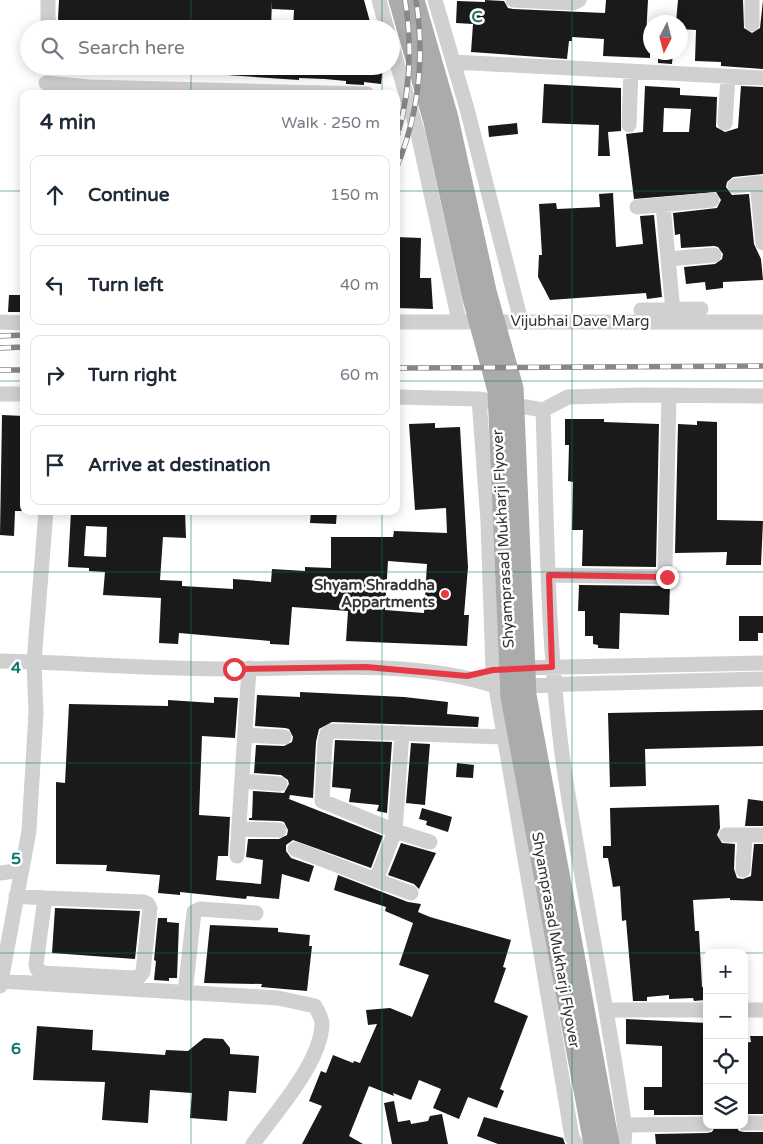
<!DOCTYPE html>
<meta charset="utf-8">
<style>
body{margin:0;font-family:"Varela Round",sans-serif;background:#f2f2f3;color:#1f2937}
.controls{position:absolute;right:15px;bottom:15px;display:grid;overflow:hidden;border-radius:10px;box-shadow:0 2px 12px #0003}
.controls button{width:45px;height:45px;display:grid;place-items:center;padding:0;border:0;border-bottom:1px solid #e0e1e3;background:#fff;color:#1f2937;font:25px sans-serif}
.compass{position:absolute;left:643px;top:15px;width:45px;height:45px;border-radius:50%;background:#fff;box-shadow:0 2px 12px #0003;rotate:186deg}
.stop{position:absolute;width:15px;height:15px;margin:-11px;border:4px solid #e63946;border-radius:50%;background:#fff}
.stop.end{background:#e63946;border-color:#fff;box-shadow:0 1px 5px #0008}
.list{margin:0;padding:0;list-style:none}
h2{display:flex;justify-content:space-between;align-items:center;height:65px;margin:0;padding:0 20px;font-size:21px}
h2 small{font-size:16px;font-weight:400;color:#747a83}
.list li{display:grid;grid-template-columns:32px 1fr auto;gap:15px;align-items:center;box-sizing:border-box;height:80px;margin:0 10px 10px;padding:0 10px;border:1px solid #e0e1e3;border-radius:10px}
.list b{display:block;font-size:19px;white-space:nowrap}
.list em{font-size:16px;font-style:normal;color:#747a83}
.icon{flex:none;width:28px;height:28px;fill:none;stroke:currentColor;stroke-width:2;stroke-linecap:round;stroke-linejoin:round}
.map{position:relative;flex:none;width:763px;height:1144px;overflow:hidden}
.search{position:absolute;background:#fff;box-shadow:0 2px 12px #0003;left:20px;top:20px;width:380px;height:55px;display:flex;align-items:center;gap:12px;box-sizing:border-box;padding:0 18px;border-radius:28px;color:#747a83;font-size:19px}
.panel{position:absolute;background:#fff;box-shadow:0 2px 12px #0003;left:20px;top:90px;width:380px;height:425px;border-radius:10px}
.map>svg:first-child{display:block}
.building{fill:#1a1a1a;fill-rule:evenodd}
.lines{fill:none;stroke-linecap:round;stroke-linejoin:round}
.minor{stroke:#d0d0d0;stroke-width:15}
.major{stroke:#ababab;stroke-width:19}
.rail-casing{stroke:#888;stroke-width:5.5}
.rail{stroke:#fff;stroke-width:4;stroke-dasharray:11;stroke-linecap:butt}
.route{stroke:#e63946;stroke-width:6}
.grid{fill:none;stroke:#0f766e;stroke-width:1;stroke-opacity:0.55}
.poi-dot{fill:#e63946;stroke:#fff;stroke-width:2}
.labels{text-anchor:middle;dominant-baseline:central;stroke-width:5;stroke-linejoin:round;paint-order:stroke}
.street-label{font-size:15px;fill:#333;stroke:#fff}
.poi-label{font-size:15px;font-weight:bold;fill:#333;stroke:#fff;text-anchor:end}
.grid-label{font-size:16px;text-anchor:middle;font-weight:bold;fill:#0f766e;stroke:#fff;stroke-width:5;stroke-linejoin:round;paint-order:stroke}
</style>
<div class="map">
<svg width="763" height="1144" viewBox="0 0 763 1144">
<rect width="100%" height="100%" fill="#fff"/>
<path class="building" d="M59,0H272L271,29L62,28L58,19Z
M272,0H364L372,29H293L294,10L272,9Z
M485,0L504,1L508,8L513,9L605,13L606,0H648L646,37H650V58L603,56L604,39L572,37V41H569L567,59L471,52L473,24L456,23L457,1L485,2Z
M678,0H743L744,28L752,33L760,28L763,0V69L721,66V62L695,61L696,30L680,29V22H676Z
M658,52H673L672,64L658,63Z
M227,66H383L381,84L364,82V85L346,84V81L325,79L299,78V80L227,75Z
M544,84L621,88V131L608,132L610,156H598L599,125L542,123Z
M645,86L680,88V95L717,97L716,127L725,132L738,128L741,86L763,87V174L733,177L727,182L726,187L732,195L749,194L754,244L761,259L763,280L723,282V288L706,290L705,282L686,284L684,267L715,264L722,259L723,254L718,247L714,246L681,248L680,234L675,235L673,213L717,208L721,200L716,192L634,199L626,134L643,132ZM664,108L691,109L689,132H663Z
M517,123L518,134L489,137L488,126Z
M613,193L616,247L643,244L640,216L654,215L662,297L647,299L646,293L550,300L538,277L539,255H542L539,204L556,203L557,209L600,207L599,194Z
M396,237L421,238L420,278H431L433,309L396,308Z
M9,295H24V312H8Z
M2,415L24,416V511H15L14,536L0,535Z
M565,419H604V422L659,424L656,567L582,566L583,530H572L573,482L568,481L569,445H565Z
M697,421L717,422V520L763,521L761,565H726L727,552L675,553L678,424L697,425Z
M435,423V428L460,427L468,567L464,615H469L467,646L346,641L348,611L292,607L289,645L270,644V641L179,633L178,644L159,643L161,598L103,595L105,572L89,571V568L68,567L71,511H185L186,538L163,537L160,580L182,581V586L233,589V579L271,582L272,569L305,571V567L331,568V537H393L394,531L447,533L446,508L415,510L409,424ZM86,526L107,527L106,557L84,556ZM388,561L427,564L424,613L385,610Z
M311,511H337L336,524L310,523Z
M579,585L670,586L669,615L620,613L619,649L598,648V645L593,644V636H585V611H578Z
M739,616H763V633H758V641H739Z
M300,692L404,697L448,702L447,714L479,717L478,727L332,722L319,729L316,742L313,798L290,795L289,799L383,836L371,868L293,840L286,845V851L291,858L314,866L309,882L282,874L279,899L247,896L246,899L180,892V895L158,893L160,875L106,871L107,865L56,864V782L65,783L69,704L168,706V700L214,703V697L238,698L235,738L202,736L199,815L230,817L228,856H218L216,880L261,884L263,860L246,857L248,839H279L287,835L288,830L284,822L280,821L249,820V818H252L253,791L284,793L289,784L288,780L281,775L254,773L256,745L284,746L292,742L293,737L289,729L285,728L255,726L257,695L300,697Z
M763,710V746L645,749L646,786L610,787L608,713Z
M335,740L392,742L387,813L377,811L379,805L349,802L351,789L332,787Z
M411,743L430,744L425,805L406,803Z
M457,763L474,765L473,778L456,777Z
M748,799L763,801V826H745Z
M719,805L720,828L717,835L722,843L735,844L734,869L737,878L743,879L751,876L754,844H763V901L730,900V898L693,900L695,931H699L702,987H704L705,1000L694,1001L693,998L669,999V995L647,997V1001H633L626,920L622,921L620,886L613,887L608,858H603V846H611L610,808Z
M422,808L452,817L448,832L426,825L427,821L419,819Z
M401,843L436,853L419,889L414,884L388,875Z
M338,875L408,902L421,904L418,912L430,917L511,940L503,967L506,968L494,1002L528,1016L500,1089L504,1091L497,1108L468,1097L459,1119L433,1108L441,1089L419,1080L411,1100L393,1093L394,1096L369,1086L349,1136L363,1144H302L322,1106L309,1101L321,1071L326,1073L333,1055L353,1063L354,1061L360,1063L377,1024L368,1025L366,1010L390,1008L412,1017L429,975L399,965L413,923L385,911L386,907L334,890Z
M55,908L140,911L135,959L52,953Z
M158,918H167V922L179,923L177,978H169V981L154,980L156,961L154,960Z
M210,925L278,928V932L310,935L309,946H312L307,991L261,987L262,984L204,983Z
M626,1019L707,1023V1115H654V1110H644V1087H662V1046L626,1044Z
M37,1026L93,1030L92,1050L165,1055L166,1050L188,1051L204,1038L223,1039L230,1048V1054L259,1056L256,1093L229,1091L227,1121L190,1118L192,1093L150,1090L148,1123L102,1120L105,1082L33,1080Z
M750,1036H763V1114H744V1043L751,1042Z
M394,1101L398,1122L410,1120L411,1124L428,1121L430,1116L442,1114L448,1144H392L384,1103Z
M484,1117L563,1138L565,1144H498L477,1136Z
M716,1125H735L739,1131L744,1132H763V1144H656L655,1134L707,1133L712,1132Z"/>
<g class="lines">
<path class="minor" d="M48,0V20L53,29
M379,0L387,29
M435,0L467,109L521,321
M513,0L573,3L579,0
M752,24V0
M391,43L418,134L459,321
M453,62L763,78
M46,83L89,87
M89,94V87L367,94
M725,123L728,77
M629,125L631,71
M763,183H757L763,243
M735,186L757,183
M663,205L674,322
M637,207L712,200
M668,259L714,255
M641,310L701,309
M0,322L24,323
M396,322H763
M0,394H24
M396,397L479,399L543,410L568,397L640,395L763,396
M479,399L488,522L493,670L572,1137L576,1144
M543,410C547,529 547,649 564,768C582,888 608,1008 625,1129L624,1144
M665,566L669,395
M549,575L667,577
M0,661C78,663 157,669 235,669C316,668 419,660 495,686L763,679
M515,668L763,663
M402,733L395,831L322,801L325,743L327,734L332,731L503,737
M245,735L284,737
M242,781L280,784
M239,829L279,830
M726,835H763
M295,849L376,880L395,831L430,842
M237,856L249,668
M743,870L745,835
M0,873L22,870
M376,880L411,893
M16,896L45,898L144,902L148,904L150,908L143,972L139,977L133,978L43,973L37,969L36,964L45,898
M0,981L278,998L315,1006C318,1012 322,1018 322,1024C321,1063 275,1113 253,1144
M0,986L29,831L36,712L34,662L46,511
M185,993L194,912L200,909L256,913
M607,1010H707
M744,1010H763
M744,1123H763
M624,1125L707,1124"/>
<path class="major" d="M398,0L433,122L471,295L497,391L510,697L593,1144
M415,0L449,118L487,291L514,388L527,695L610,1144"/>
<g class="rail-casing">
<path id="rail" d="M396,141C410,94 413,49 405,0
M396,169C419,114 425,58 416,0
M0,336L24,335
M0,348L24,347
M396,368L763,366
M0,370H24"/>
</g>
<use href="#rail" class="rail"/>
</g>
<g class="lines">
<path class="route" d="M234,669L366,667L467,676L493,670L552,667L549,575L667,577"/>
</g>
<path class="grid" d="M191,0V29M382,0V29M572,0V1144M191,66V94M382,66V94M0,191H24M396,191H763M0,381H24M396,381H763M191,511V1144M382,511V1144M0,572H763M0,763H763M0,953H707M744,953H763"/>
<circle class="poi-dot" cx="445" cy="594" r="5"/>
<g class="labels">
<g class="street-label">
<text x="580" y="321">Vijubhai Dave Marg</text>
<text transform="translate(503 539) rotate(-93)">Shyamprasad Mukharji Flyover</text>
<text transform="translate(556 940) rotate(80)">Shyamprasad Mukharji Flyover</text>
</g>
<g class="poi-label">
<text x="435" y="585">Shyam Shraddha<tspan x="435" dy="17">Appartments</tspan></text>
</g>
</g>
<g class="grid-label">
<text x="477" y="22">C</text>
<text x="16" y="673">4</text>
<text x="16" y="864">5</text>
<text x="16" y="1054">6</text>
</g>
</svg>
<div class="controls">
<button>+</button>
<button>−</button>
<button><svg class="icon" aria-label="locate" viewBox="0 0 24 24"><circle cx="12" cy="12" r="6"/><path d="M12 2v4M12 18v4M2 12h4M18 12h4"/></svg></button>
<button><svg class="icon" aria-label="layers" viewBox="0 0 24 24"><path d="M12 4l9 5-9 5-9-5zM3 14l9 5 9-5"/></svg></button>
</div>
<svg class="compass" viewBox="-18 -18 36 36"><path d="M0-13l5 13h-10z" fill="#e53935"/><path d="M0 13l5-13h-10z" fill="#747a83"/></svg>
<div class="stop" style="left:234px;top:669px"></div>
<div class="stop end" style="left:667px;top:577px"></div>
<div class="search"><svg class="icon" aria-label="search" viewBox="0 0 24 24"><circle cx="10" cy="10" r="6"/><path d="M15 15l6 6"/></svg>Search here</div>
<section class="panel">
<h2>4 min<small>Walk · 250 m</small></h2>
<ul class="list">
<li><svg class="icon" aria-label="ahead" viewBox="0 0 24 24"><path d="M12 20V5M6 11l6-6 6 6"/></svg><div><b>Continue</b></div><em>150 m</em></li>
<li><svg class="icon" aria-label="left" viewBox="0 0 24 24"><path d="M17 20v-9H6M10 6l-5 5 5 5"/></svg><div><b>Turn left</b></div><em>40 m</em></li>
<li><svg class="icon" aria-label="right" viewBox="0 0 24 24"><path d="M7 20v-9h11M14 6l5 5-5 5"/></svg><div><b>Turn right</b></div><em>60 m</em></li>
<li><svg class="icon" aria-label="arrive" viewBox="0 0 24 24"><path d="M6 21V4h12l-3 4 3 4H6"/></svg><div><b>Arrive at destination</b></div></li>
</ul>
</section>
</div>
